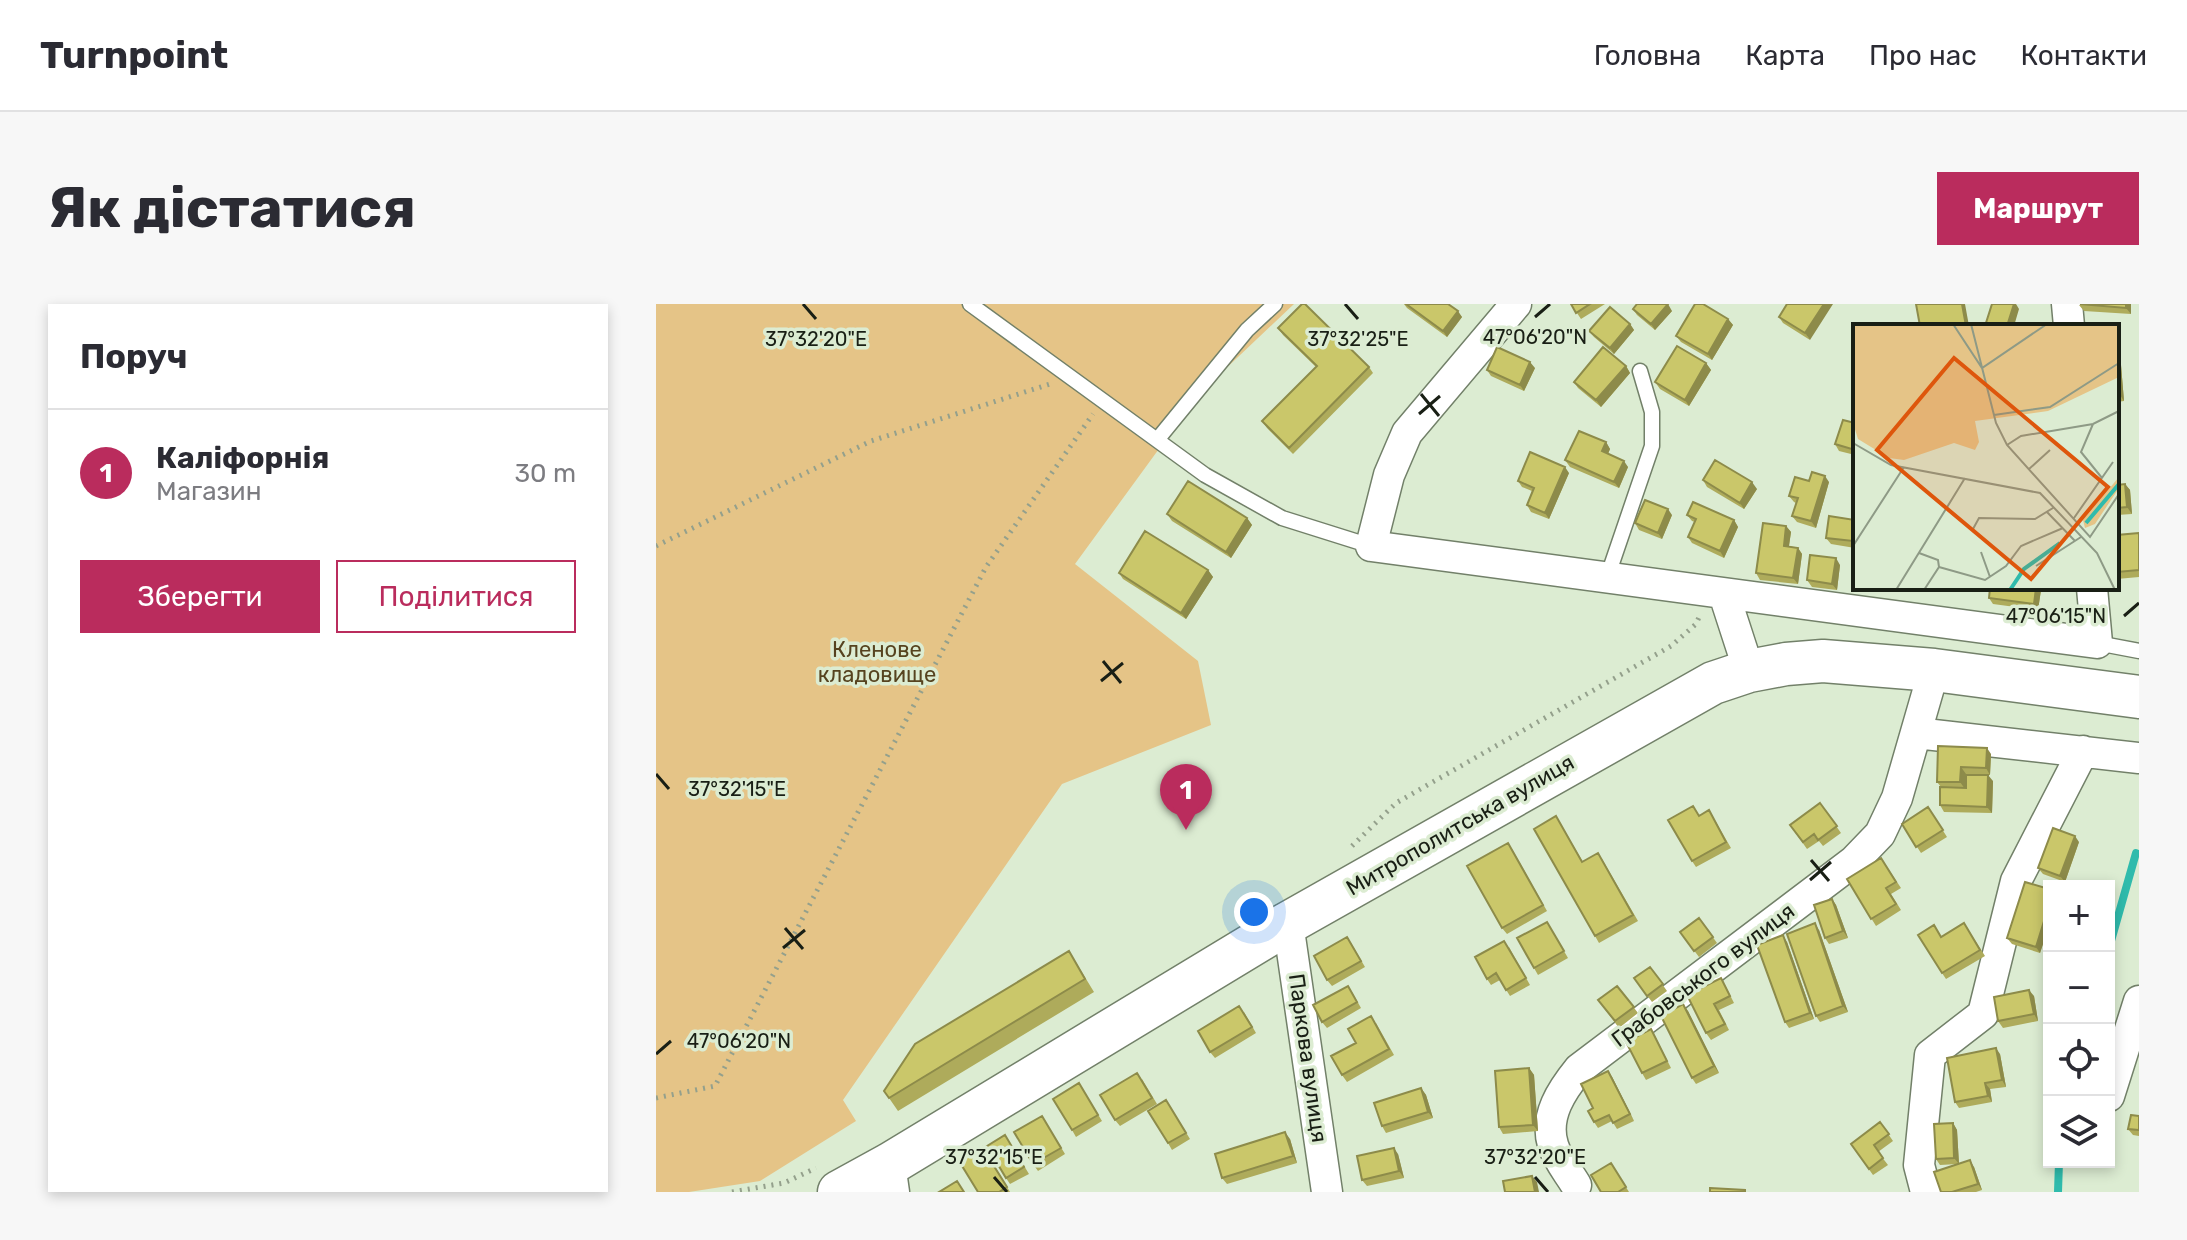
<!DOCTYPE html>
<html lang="uk">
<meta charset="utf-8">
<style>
body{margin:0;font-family:Rubik,sans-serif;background:#f7f7f7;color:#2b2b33}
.controls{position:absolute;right:24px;bottom:24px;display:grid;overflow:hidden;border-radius:0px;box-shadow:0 4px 12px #0003}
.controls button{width:72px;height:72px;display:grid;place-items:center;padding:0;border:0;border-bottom:2px solid #e1e1e2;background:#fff;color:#2b2b33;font:40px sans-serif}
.you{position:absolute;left:598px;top:608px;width:28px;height:28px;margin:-20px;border:6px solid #fff;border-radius:50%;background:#1a73e8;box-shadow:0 0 0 12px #1a73e833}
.badge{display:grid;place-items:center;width:52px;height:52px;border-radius:50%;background:#ba2c5d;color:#fff;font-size:26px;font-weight:700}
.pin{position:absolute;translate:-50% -66px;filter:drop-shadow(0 2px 4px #0008)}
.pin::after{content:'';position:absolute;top:42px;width:28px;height:24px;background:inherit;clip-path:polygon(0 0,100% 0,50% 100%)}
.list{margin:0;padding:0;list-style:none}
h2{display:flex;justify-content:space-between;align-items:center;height:104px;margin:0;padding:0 32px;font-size:34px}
h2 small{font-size:26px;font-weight:400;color:#7c7c81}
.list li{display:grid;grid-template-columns:52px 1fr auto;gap:24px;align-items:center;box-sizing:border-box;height:128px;padding:0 32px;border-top:2px solid #e1e1e2}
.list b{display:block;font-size:30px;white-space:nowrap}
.list p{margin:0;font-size:26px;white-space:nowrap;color:#7c7c81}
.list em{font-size:26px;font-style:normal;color:#7c7c81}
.actions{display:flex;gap:16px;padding:24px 32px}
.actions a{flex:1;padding:18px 0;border:2px solid #ba2c5d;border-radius:0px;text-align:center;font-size:28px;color:#ba2c5d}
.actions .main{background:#ba2c5d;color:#fff}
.icon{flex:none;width:44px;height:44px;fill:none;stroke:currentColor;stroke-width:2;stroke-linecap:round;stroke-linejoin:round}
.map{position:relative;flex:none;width:1483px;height:888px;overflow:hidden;border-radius:0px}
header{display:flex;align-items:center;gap:48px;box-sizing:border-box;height:112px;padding:0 40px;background:#fff;border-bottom:2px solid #e1e1e2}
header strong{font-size:38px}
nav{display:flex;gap:44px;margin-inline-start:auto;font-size:28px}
.intro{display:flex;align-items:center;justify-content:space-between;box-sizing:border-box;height:192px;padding:0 48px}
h1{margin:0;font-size:56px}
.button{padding:20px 36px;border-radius:0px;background:#ba2c5d;color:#fff;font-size:28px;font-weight:700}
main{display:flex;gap:48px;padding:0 48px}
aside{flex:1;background:#fff;border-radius:0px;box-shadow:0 4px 12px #0003}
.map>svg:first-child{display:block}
.green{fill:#e5c487}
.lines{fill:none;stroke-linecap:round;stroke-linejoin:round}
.stream{stroke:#2fbbac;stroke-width:8}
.service-casing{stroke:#728069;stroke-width:17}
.minor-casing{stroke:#728069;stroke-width:33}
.secondary-casing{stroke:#728069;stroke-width:45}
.path{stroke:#94a08c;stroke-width:5;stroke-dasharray:2 6;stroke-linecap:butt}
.service{stroke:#fff;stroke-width:14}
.minor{stroke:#fff;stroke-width:30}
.secondary{stroke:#fff;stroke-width:42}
.wall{fill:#aeab5b}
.shaded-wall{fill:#8d8b4a}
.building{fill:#cac76a;stroke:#8d8b4a;stroke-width:2}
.ticks{fill:none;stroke:#191f15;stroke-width:3}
.labels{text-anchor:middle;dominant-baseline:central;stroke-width:7;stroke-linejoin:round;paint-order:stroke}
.park-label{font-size:22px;fill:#56431f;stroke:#dcecd2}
.street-label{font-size:22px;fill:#191f15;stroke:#dcecd2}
.inset-river{fill:none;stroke:#2fbbac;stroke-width:4}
.inset-road{fill:none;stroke:#8e9a86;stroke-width:2}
.view{fill:#de560c;fill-opacity:0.15;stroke:#de560c;stroke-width:4}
.inset-edge{fill:none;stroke:#191f15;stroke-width:4}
.ticks-label{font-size:20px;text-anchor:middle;fill:#191f15;stroke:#dcecd2;stroke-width:7;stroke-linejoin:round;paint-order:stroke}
</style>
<header>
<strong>Turnpoint</strong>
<nav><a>Головна</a><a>Карта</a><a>Про нас</a><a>Контакти</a></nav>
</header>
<div class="intro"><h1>Як дістатися</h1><a class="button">Маршрут</a></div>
<main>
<aside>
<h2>Поруч<small></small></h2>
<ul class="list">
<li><span class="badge">1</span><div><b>Каліфорнія</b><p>Магазин</p></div><em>30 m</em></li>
</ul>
<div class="actions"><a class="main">Зберегти</a><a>Поділитися</a></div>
</aside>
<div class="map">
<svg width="1483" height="888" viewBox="0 0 1483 888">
<rect width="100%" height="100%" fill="#dcecd2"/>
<path class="green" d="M0,0H638L543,90L419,260L542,357L555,421L406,480L187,796L200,817L104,877L33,888H0Z"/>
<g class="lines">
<path class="stream" d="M1453,644L1480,549
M1402,888L1403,858"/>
<g class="service-casing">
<path id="service" d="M314,0L549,171L626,214L715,242
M501,136L591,26L619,0
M951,274L996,142V108L984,67
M1441,339L1483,347"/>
</g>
<g class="minor-casing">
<path id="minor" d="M860,0L751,129L733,171L715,242L1441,339L1436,284
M1411,0L1413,22
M1068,290L1093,367
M1260,429L1483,454
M632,619L671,888
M1453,792L1483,697
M234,860L238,888
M920,881C913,869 901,855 897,841C888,812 906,786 923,765L1198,557L1224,530L1241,494L1278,366
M1270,888L1263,861L1274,751L1327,710L1360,577L1427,447"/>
</g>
<g class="secondary-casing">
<path id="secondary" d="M183,888L234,860L632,619L1057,379L1093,367L1130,360L1167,357L1278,366L1483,393"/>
</g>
<path class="path" d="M0,242L215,137L394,80
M696,542L740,499L1015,342L1040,320L1044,311
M0,794L59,782L330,263L437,110
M76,888L128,879L160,864"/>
<use href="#service" class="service"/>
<use href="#minor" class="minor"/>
<use href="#secondary" class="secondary"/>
</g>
<path class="wall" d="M748,0H792L806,13L791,33L751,4Z
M915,0H949L925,15Z
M1131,0L1154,36L1127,19L1123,13Z
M1475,0V10L1428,7L1423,1Z
M977,5L1016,7L999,26L981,11Z
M1072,15L1077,21L1056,56L1025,38L1020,32Z
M974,20L978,26L958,50L938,33L933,27Z
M622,24L713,63L717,69L637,150L611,124L606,117L660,63L627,31Z
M1461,55L1465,61L1468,97L1461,98Z
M1050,59L1055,66L1033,102L1004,85L999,78Z
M970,62L974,69L945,103L922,84L918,78Z
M879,64L868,87L835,72L831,66Z
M1199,119V151L1183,147L1179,140Z
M950,138L954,145L952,150L972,163L963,184L914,163L909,156Z
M913,169L893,215L875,208L871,201L876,187L866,183L862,177Z
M1047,176L1101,185L1088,205L1051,183Z
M1153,177L1173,178L1160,224L1141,218L1136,212L1140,199L1138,198L1133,192Z
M1469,180L1474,186L1476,210L1461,211V181Z
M511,210L591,214L596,221L575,254L516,217Z
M1016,211L1006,235L983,226L979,219Z
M1031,211L1078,216L1082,223L1068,254L1036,239L1032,233L1039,218L1036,217Z
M1199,216V244L1175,240L1170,234Z
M1130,222L1135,228L1133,242L1142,244L1146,250L1142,280L1104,276L1100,269Z
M1483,230V273L1461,275V231Z
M1184,261L1181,286L1156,283L1151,276Z
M552,266L557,273L530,315L467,275L463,269Z
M1385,286L1382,306L1337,300L1333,294Z
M1282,442L1335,450L1334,471L1310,470L1309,484L1337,477L1336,509L1288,508L1284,501L1285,483L1281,478Z
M1164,499L1185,529L1167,542L1163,537L1151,545L1134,521Z
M1272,503L1291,533L1265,549L1246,520Z
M1053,506L1075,544L1040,563L1036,557L1043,512Z
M900,512L927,558L946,555L982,617L943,639L939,632Z
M1423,538L1409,578L1387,570L1382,564Z
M856,545L891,607L851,630L846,624Z
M1225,554L1245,584L1235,590L1245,606L1220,622L1191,575Z
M1393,585V622L1384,649L1356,640L1351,634Z
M1176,595L1180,601L1192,634L1173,640L1169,634Z
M1043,614L1061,639L1043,653L1024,628Z
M891,618L912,654L882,671L878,664Z
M1308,619L1329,652L1290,675L1286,669L1285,633Z
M1163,626L1192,708L1164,718L1160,712Z
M1131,638L1158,715L1133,724L1129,718Z
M695,639L709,663L676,682L671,676Z
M853,643L874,681L854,692L844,676L835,681L831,675Z
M413,647L438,688L242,807L233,794Z
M994,663L1011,687L996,698L978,674Z
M1069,681L1078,699L1063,706L1073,726L1055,736L1050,729L1031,691Z
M961,682L982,709L963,724L942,696Z
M696,688L705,704L671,724L666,718Z
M1378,692L1382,717L1347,724L1342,717Z
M1032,707L1063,769L1040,780L1036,774Z
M588,708L600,729L559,754L554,748Z
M720,719L738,751L691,778L686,771L700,739Z
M999,732L1015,764L990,776L986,769Z
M1344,750L1350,783L1334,785L1336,798L1303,804L1299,798Z
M873,764L878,771L882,827L847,830L843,823Z
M956,773L978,817L961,825L956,817L942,824L938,818L937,804Z
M486,775L501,800L464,822L459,816Z
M423,779L446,817L420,833L416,826Z
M765,784L770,791L777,814L730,829L726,822Z
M510,796L534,835L516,846L512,839Z
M386,812L409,850L382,867L377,860Z
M1483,812V832L1477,831L1472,825Z
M1224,818L1237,837L1222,848L1232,861L1217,871L1195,840Z
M1297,819L1301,826L1303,860L1318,863L1326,886L1320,888H1285L1302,860L1284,861L1280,855Z
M634,835L641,859L571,880L566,874Z
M353,837L373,870L354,880L350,874Z
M331,849L354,888H322Z
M742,850L748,874L711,882L706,876Z
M955,859L973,888H945Z"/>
<path class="shaded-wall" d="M1012,0L1016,7L999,26L995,20Z
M1168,0H1177L1154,36L1149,29Z
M1306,0H1309L1313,22H1310Z
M1358,0H1360L1363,5L1358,22H1351Z
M1470,0H1475V10L1470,4Z
M802,7L806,13L791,33L787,27Z
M1072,15L1077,21L1056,56L1052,50Z
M974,20L978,26L958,50L954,44Z
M1461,55L1465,61L1468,97L1464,91Z
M874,58L879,64L868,87L864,81Z
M1050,59L1055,66L1033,102L1029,96Z
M970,62L974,69L945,103L940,96Z
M950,138L954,145L950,154L946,147Z
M968,157L972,163L963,184L958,178Z
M909,163L913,169L893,215L889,209Z
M1169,172L1173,178L1160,224L1155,217Z
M1096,178L1101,185L1088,205L1084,199Z
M1469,180L1474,186L1476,210L1471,203Z
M1012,205L1016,211L1006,235L1002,229Z
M591,214L596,221L575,254L570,248Z
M1078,216L1082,223L1068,254L1064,247Z
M1130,222L1135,228L1132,248L1128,242Z
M1142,244L1146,250L1142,280L1137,274Z
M1180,254L1184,261L1181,286L1176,280Z
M552,266L557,273L530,315L525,309Z
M1380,284H1383L1385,286L1382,306L1378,300Z
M1331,444L1335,450L1334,471L1330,464Z
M1305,463L1310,470L1309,485L1304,478Z
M1332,471L1337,477L1336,509L1331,503Z
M1419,532L1423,538L1409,578L1404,572Z
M1176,595L1180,601L1192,634L1187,627Z
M1393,601V622L1384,649L1380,643Z
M1159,619L1163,626L1192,708L1187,702Z
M1127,631L1131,638L1158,715L1154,709Z
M1373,686L1378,692L1382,717L1378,710Z
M1027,700L1032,707L1063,769L1058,762Z
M1340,744L1344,750L1350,783L1346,776Z
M873,764L878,771L882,827L877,821Z
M952,767L956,773L978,817L974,810Z
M1329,779L1334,785L1336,798L1332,792Z
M765,784L770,791L777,814L772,808Z
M1297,819L1301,826L1303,860L1298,854Z
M629,828L634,835L641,859L637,852Z
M738,844L742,850L748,874L743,867Z
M1314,856L1318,863L1326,886L1322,880Z
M876,872L881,878L883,888H879Z"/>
<path class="building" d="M646,0H649L713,63L633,144L606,117L661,62L622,24Z
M750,0H792L802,7L787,27Z
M915,0H934L920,9Z
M981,0H1012L995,20L977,5Z
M1039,0H1047L1072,15L1052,50L1020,32Z
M1131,0H1168L1149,29L1123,13Z
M1260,0H1306L1310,22H1264Z
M1336,0H1358L1351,22H1329Z
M1424,0H1470V4Z
M954,3L974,20L954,44L933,27Z
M1021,42L1050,59L1029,96L999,78Z
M841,43L874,58L864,81L831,66Z
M947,43L970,62L940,96L918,78Z
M1461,60L1464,91H1461Z
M1187,116L1199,119V146L1179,140Z
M923,127L950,138L946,147L968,157L958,178L909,156Z
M874,148L909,163L889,209L871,201L878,184L862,177Z
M1059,156L1096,178L1084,199L1047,176Z
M1156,168L1169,172L1155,217L1136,212L1142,194L1133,192L1139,173L1153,177Z
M532,177L591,214L570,248L511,210Z
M1469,180L1471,203L1461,204V181Z
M989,196L1012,205L1002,229L979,219Z
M1037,198L1078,216L1064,247L1032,233L1040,215L1031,211Z
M1173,212L1199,216L1197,237L1170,234Z
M1107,219L1130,222L1128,242L1142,244L1137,274L1100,269Z
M489,227L552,266L525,309L463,269Z
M1483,229V266L1461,268V231Z
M1154,251L1180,254L1176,280L1151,276Z
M1334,284H1380L1378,300L1333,294Z
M1282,442L1331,444L1330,464L1305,463L1304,478H1281Z
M1310,471H1332L1331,503L1284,501V483L1310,484Z
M1164,499L1181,522L1162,536L1158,530L1147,538L1134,521Z
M1037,502L1043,512L1053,506L1070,538L1036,557L1012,516Z
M1272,503L1287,526L1260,543L1246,520Z
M900,512L926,558L942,549L977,611L939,632L878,525Z
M1397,524L1419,532L1404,572L1382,564Z
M852,539L887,601L846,624L811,562Z
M1225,554L1240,578L1230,584L1240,600L1215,615L1191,575Z
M1369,578L1393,585V601L1380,643L1351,634Z
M1176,595L1187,627L1169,634L1158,601Z
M1043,614L1057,633L1038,647L1024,628Z
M891,618L908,647L878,664L861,634Z
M1159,619L1187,702L1160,712L1131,630Z
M1308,619L1324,646L1286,669L1262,631L1278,621L1285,633Z
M1127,631L1154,709L1129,718L1101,641Z
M691,633L705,657L671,676L658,652Z
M848,637L870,674L850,686L840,669L831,675L819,653Z
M413,647L429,675L233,794L228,787L259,740Z
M994,663L1007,680L991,692L978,674Z
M1065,674L1074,692L1058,700L1069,720L1050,729L1031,691Z
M692,682L701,698L666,718L657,701Z
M961,682L978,703L959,717L942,696Z
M1373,686L1378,710L1342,717L1338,693Z
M1027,700L1058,762L1036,774L1005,712Z
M583,702L596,723L554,748L542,727Z
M715,712L733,745L686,771L675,752L700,739L692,725Z
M995,725L1011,757L986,769L970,738Z
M1340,744L1346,776L1329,779L1332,792L1299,798L1291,754Z
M873,764L877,821L843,823L839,767Z
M952,767L974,810L957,819L953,811L938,818L932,807L937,804L925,780Z
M481,769L496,794L459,816L444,791Z
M423,779L442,811L416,826L397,795Z
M765,784L772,808L726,822L718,799Z
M510,796L530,829L512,839L492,807Z
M1475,811L1483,812V826L1472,825Z
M386,812L405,844L377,860L358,828Z
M1224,818L1233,830L1218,841L1227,854L1213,865L1195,840Z
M1297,819L1298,854L1280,855L1278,820Z
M629,828L637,852L566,874L559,850Z
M349,831L368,863L350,874L331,842Z
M326,843L351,883L343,888H322L303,857Z
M738,844L743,867L706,876L701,852Z
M1314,856L1322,880L1296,888H1285L1278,868Z
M955,859L970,883L962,888H945L935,871Z
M876,872L879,888H849L847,877Z
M301,877L308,888H283Z
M1054,884L1089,886V888H1054Z"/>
<path class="ticks" d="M147,0L160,15M689,0L702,15M879,13L894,0M765,90L783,112M763,110L784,92M1468,312L1483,299M447,357L465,379M445,377L467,359M0,470L13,485M1155,556L1173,577M1154,576L1175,558M129,624L147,645M127,644L149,626M0,750L15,737M338,873L351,888M879,873L892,888"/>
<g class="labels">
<g class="park-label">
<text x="221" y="345">Кленове<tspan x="221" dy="25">кладовище</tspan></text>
</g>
<g class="street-label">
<text transform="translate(804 521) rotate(-30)">Митрополитська вулиця</text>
<text transform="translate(1047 671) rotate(-37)">Грабовського вулиця</text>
<text transform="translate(652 754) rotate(82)">Паркова вулиця</text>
</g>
</g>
<g transform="translate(1197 20)">
<rect width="266" height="266" fill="#dcecd2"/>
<path d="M1,0H266V53L195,87L122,97L126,118L122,126L101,119L51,136L36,134L5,115L0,99ZM266,153V164L242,200L232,204L230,196Z" fill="#e5c487"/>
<path class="inset-river" d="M233,199L266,160M157,266L171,245L207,219"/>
<path class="inset-road" d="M100,0L129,44L194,0M118,0L143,99L154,121L237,213L266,170M141,91L197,83L266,39M240,100L228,128L249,154M0,119L38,141L187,169L244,229L262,266M154,121L168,112L240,100L266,87M176,145L197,126M194,188L222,217M221,194L260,138M120,205L126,194L182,195L200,184M0,222L51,143M128,228L137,253M66,229L85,236L86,243L71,266M183,242L228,213M86,243L132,256L153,242L168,222L210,204M43,266L112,154"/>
<path class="view" d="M101,34L255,163L178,255L24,126Z"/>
<rect width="266" height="266" class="inset-edge"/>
</g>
<g class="ticks-label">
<text x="879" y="40">47°06'20"N</text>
<text x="160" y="42">37°32'20"E</text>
<text x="702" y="42">37°32'25"E</text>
<text x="1400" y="319">47°06'15"N</text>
<text x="81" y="492">37°32'15"E</text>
<text x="83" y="744">47°06'20"N</text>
<text x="338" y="860">37°32'15"E</text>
<text x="879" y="860">37°32'20"E</text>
</g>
</svg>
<div class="controls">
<button>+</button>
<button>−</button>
<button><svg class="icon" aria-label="locate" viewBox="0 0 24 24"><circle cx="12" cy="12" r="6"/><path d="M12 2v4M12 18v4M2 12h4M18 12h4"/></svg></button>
<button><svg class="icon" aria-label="layers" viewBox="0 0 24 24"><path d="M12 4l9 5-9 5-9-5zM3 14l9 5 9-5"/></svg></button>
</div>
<div class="you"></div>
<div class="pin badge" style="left:530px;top:526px">1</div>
</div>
</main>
